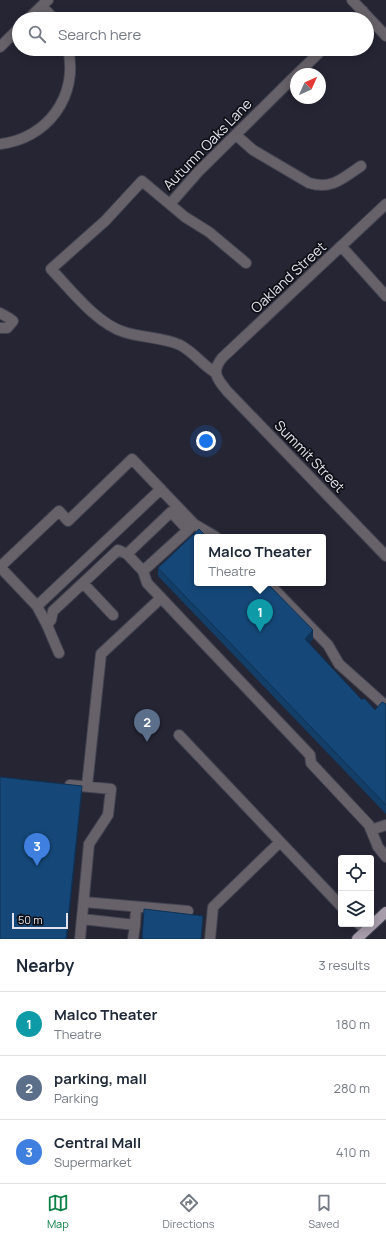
<!DOCTYPE html>
<style>
body{margin:0;font-family:Manrope,sans-serif;background:#f2f2f3;color:#1f2937}
.controls{position:absolute;right:12px;bottom:12px;display:grid;overflow:hidden;border-radius:4px;box-shadow:0 2px 10px #0003}
.controls button{width:36px;height:36px;display:grid;place-items:center;padding:0;border:0;border-bottom:1px solid #e0e1e3;background:#fff;color:#1f2937;font:20px sans-serif}
.compass{position:absolute;left:290px;top:68px;width:36px;height:36px;border-radius:50%;background:#fff;box-shadow:0 2px 10px #0003;rotate:45deg}
.scale{position:absolute;left:12px;bottom:10px;width:56px;box-sizing:border-box;padding-left:4px;border:2px solid #e1e2ec;border-top:0;font-size:11px;line-height:14px;white-space:nowrap;color:#e1e2ec;-webkit-text-stroke:3px #0f0f16;paint-order:stroke}
.you{position:absolute;left:206px;top:441px;width:14px;height:14px;margin:-10px;border:3px solid #fff;border-radius:50%;background:#1a73e8;box-shadow:0 0 0 6px #1a73e833}
.badge{display:grid;place-items:center;width:26px;height:26px;border-radius:50%;background:#0b8043;color:#fff;font-size:13px;font-weight:700}
.pin{position:absolute;translate:-50% -33px;filter:drop-shadow(0 1px 2px #0008)}
.pin::after{content:'';position:absolute;top:21px;width:14px;height:12px;background:inherit;clip-path:polygon(0 0,100% 0,50% 100%)}
.popup{position:absolute;left:194px;top:534px;width:132px;height:52px;box-sizing:border-box;display:grid;place-content:center;border-radius:4px;background:#fff;filter:drop-shadow(0 1px 3px #0005);font-size:13px;white-space:nowrap;color:#747a83}
.popup b{font-size:15px;color:#1f2937}
.popup::after{content:'';position:absolute;left:50%;top:100%;margin-left:-8px;border:8px solid transparent;border-top-color:#fff}
.list{margin:0;padding:0;list-style:none}
h2{display:flex;justify-content:space-between;align-items:center;height:52px;margin:0;padding:0 16px;font-size:17px}
h2 small{font-size:13px;font-weight:400;color:#747a83}
.list li{display:grid;grid-template-columns:26px 1fr auto;gap:12px;align-items:center;box-sizing:border-box;height:64px;padding:0 16px;border-top:1px solid #e0e1e3}
.list b{display:block;font-size:15px;white-space:nowrap}
.list p{margin:0;font-size:13px;white-space:nowrap;color:#747a83}
.list em{font-size:13px;font-style:normal;color:#747a83}
.icon{flex:none;width:22px;height:22px;fill:none;stroke:currentColor;stroke-width:2;stroke-linecap:round;stroke-linejoin:round}
.map{position:relative;flex:none;width:386px;height:939px;overflow:hidden}
.search{position:absolute;background:#fff;box-shadow:0 2px 10px #0003;left:12px;right:12px;top:12px;height:44px;display:flex;align-items:center;gap:10px;box-sizing:border-box;padding:0 14px;border-radius:22px;color:#747a83;font-size:15px}
.sheet{height:244px;background:#fff}
nav{display:flex;justify-content:space-around;align-items:center;box-sizing:border-box;height:56px;border-top:1px solid #e0e1e3;background:#fff;font-size:11px;color:#747a83}
nav a{display:grid;justify-items:center;gap:2px}
nav .on{color:#0b8043}
.map>svg:first-child{display:block}
.lines{fill:none;stroke-linecap:round;stroke-linejoin:round}
.minor-casing{stroke:#434351;stroke-width:12}
.major-casing{stroke:#434351;stroke-width:12}
.minor{stroke:#676269;stroke-width:10}
.major{stroke:#a79dab;stroke-width:10}
.wall{fill:#123e68}
.shaded-wall{fill:#0f3255}
.building{fill:#154879;stroke:#0f3255}
.labels{text-anchor:middle;dominant-baseline:central;stroke-width:3.5;stroke-linejoin:round;paint-order:stroke}
.street-label{font-size:14px;fill:#e1e2ec;stroke:#0f0f16}
</style>
<div class="map">
<svg width="386" height="939" viewBox="0 0 386 939">
<rect width="100%" height="100%" fill="#252534"/>
<g class="lines">
<g class="minor-casing">
<path id="minor" d="M352,0L386,36
M42,6L54,19
M28,19L48,0
M355,19L363,11
M0,47L19,28
M297,74L323,49
M236,135L253,150L309,183C332,190 343,178 361,166
M0,144C47,139 79,96 68,49
M170,204L198,172L296,75
M386,204L222,358C211,372 217,379 227,391L386,556
M341,246L386,296
M0,313L9,318L13,321L7,328H0
M216,373C203,366 194,352 180,345C163,337 142,338 124,332C97,324 70,289 51,269L105,221L142,181L185,217L209,232L246,263
M161,489L37,606L0,567L59,511L68,521L132,459L194,524L188,530
M194,524L216,537
M143,571L188,530L171,512L127,554L143,571L147,583L310,755L311,763L369,825L378,847L386,857
M83,583L118,550L127,554
M268,583L328,645L339,664L386,706
M37,606L47,625L59,653
M47,625L51,620L53,611L83,583L113,615
M179,735L341,906
M70,785L111,789L108,815L89,844L80,939
M87,786L101,654L161,598
M371,830L386,825
M84,902L188,911
M82,919L135,925L136,907
M359,924L366,930
M133,939L135,925
M210,939L213,907L280,842"/>
</g>
<g class="major-casing">
<path id="major" d="M357,939L386,912"/>
</g>
<use href="#minor" class="minor"/>
<use href="#major" class="major"/>
</g>
<path class="wall" d="M197,537L313,639L309,644L362,700L375,710L386,704V814L158,576V568Z"/>
<path class="shaded-wall" d="M313,630V639L305,648V639Z
M82,786V793L67,939H66Z"/>
<path class="building" d="M199,529L207,537H197V583H267L313,630L305,639L362,700L364,698L375,710L382,702L386,704V805L158,568Z
M0,777L82,786L66,939H0Z
M144,909L203,916L201,939H142Z"/>
<g class="labels">
<g class="street-label">
<text transform="translate(207 144) rotate(-46)">Autumn Oaks Lane</text>
<text transform="translate(288 277) rotate(-43)">Oakland Street</text>
<text transform="translate(310 456) rotate(46)">Summit Street</text>
</g>
</g>
</svg>
<div class="controls">
<button><svg class="icon" aria-label="locate" viewBox="0 0 24 24"><circle cx="12" cy="12" r="6"/><path d="M12 2v4M12 18v4M2 12h4M18 12h4"/></svg></button>
<button><svg class="icon" aria-label="layers" viewBox="0 0 24 24"><path d="M12 4l9 5-9 5-9-5zM3 14l9 5 9-5"/></svg></button>
</div>
<svg class="compass" viewBox="-18 -18 36 36"><path d="M0-13l5 13h-10z" fill="#e53935"/><path d="M0 13l5-13h-10z" fill="#747a83"/></svg>
<div class="scale">50 m</div>
<div class="you"></div>
<div class="pin badge" style="left:260px;top:632px;background:#0f9aa8">1</div>
<div class="popup"><b>Malco Theater</b>Theatre</div>
<div class="pin badge" style="left:147px;top:742px;background:#5c6f8a">2</div>
<div class="pin badge" style="left:37px;top:866px;background:#3f7fe0">3</div>
<div class="search"><svg class="icon" aria-label="search" viewBox="0 0 24 24"><circle cx="10" cy="10" r="6"/><path d="M15 15l6 6"/></svg>Search here</div>
</div>
<section class="sheet">
<h2>Nearby<small>3 results</small></h2>
<ul class="list">
<li><span class="badge" style="background:#0f9aa8">1</span><div><b>Malco Theater</b><p>Theatre</p></div><em>180 m</em></li>
<li><span class="badge" style="background:#5c6f8a">2</span><div><b>parking, mall</b><p>Parking</p></div><em>280 m</em></li>
<li><span class="badge" style="background:#3f7fe0">3</span><div><b>Central Mall</b><p>Supermarket</p></div><em>410 m</em></li>
</ul>
</section>
<nav>
<a class="on"><svg class="icon" aria-label="map" viewBox="0 0 24 24"><path d="M3 6l6-2 6 2 6-2v14l-6 2-6-2-6 2zM9 4v14M15 6v14"/></svg>Map</a>
<a><svg class="icon" aria-label="directions" viewBox="0 0 24 24"><path d="M12 3l9 9-9 9-9-9zM9 14v-3h6M13 9l2 2-2 2"/></svg>Directions</a>
<a><svg class="icon" aria-label="saved" viewBox="0 0 24 24"><path d="M7 4h10v16l-5-4-5 4z"/></svg>Saved</a>
</nav>
